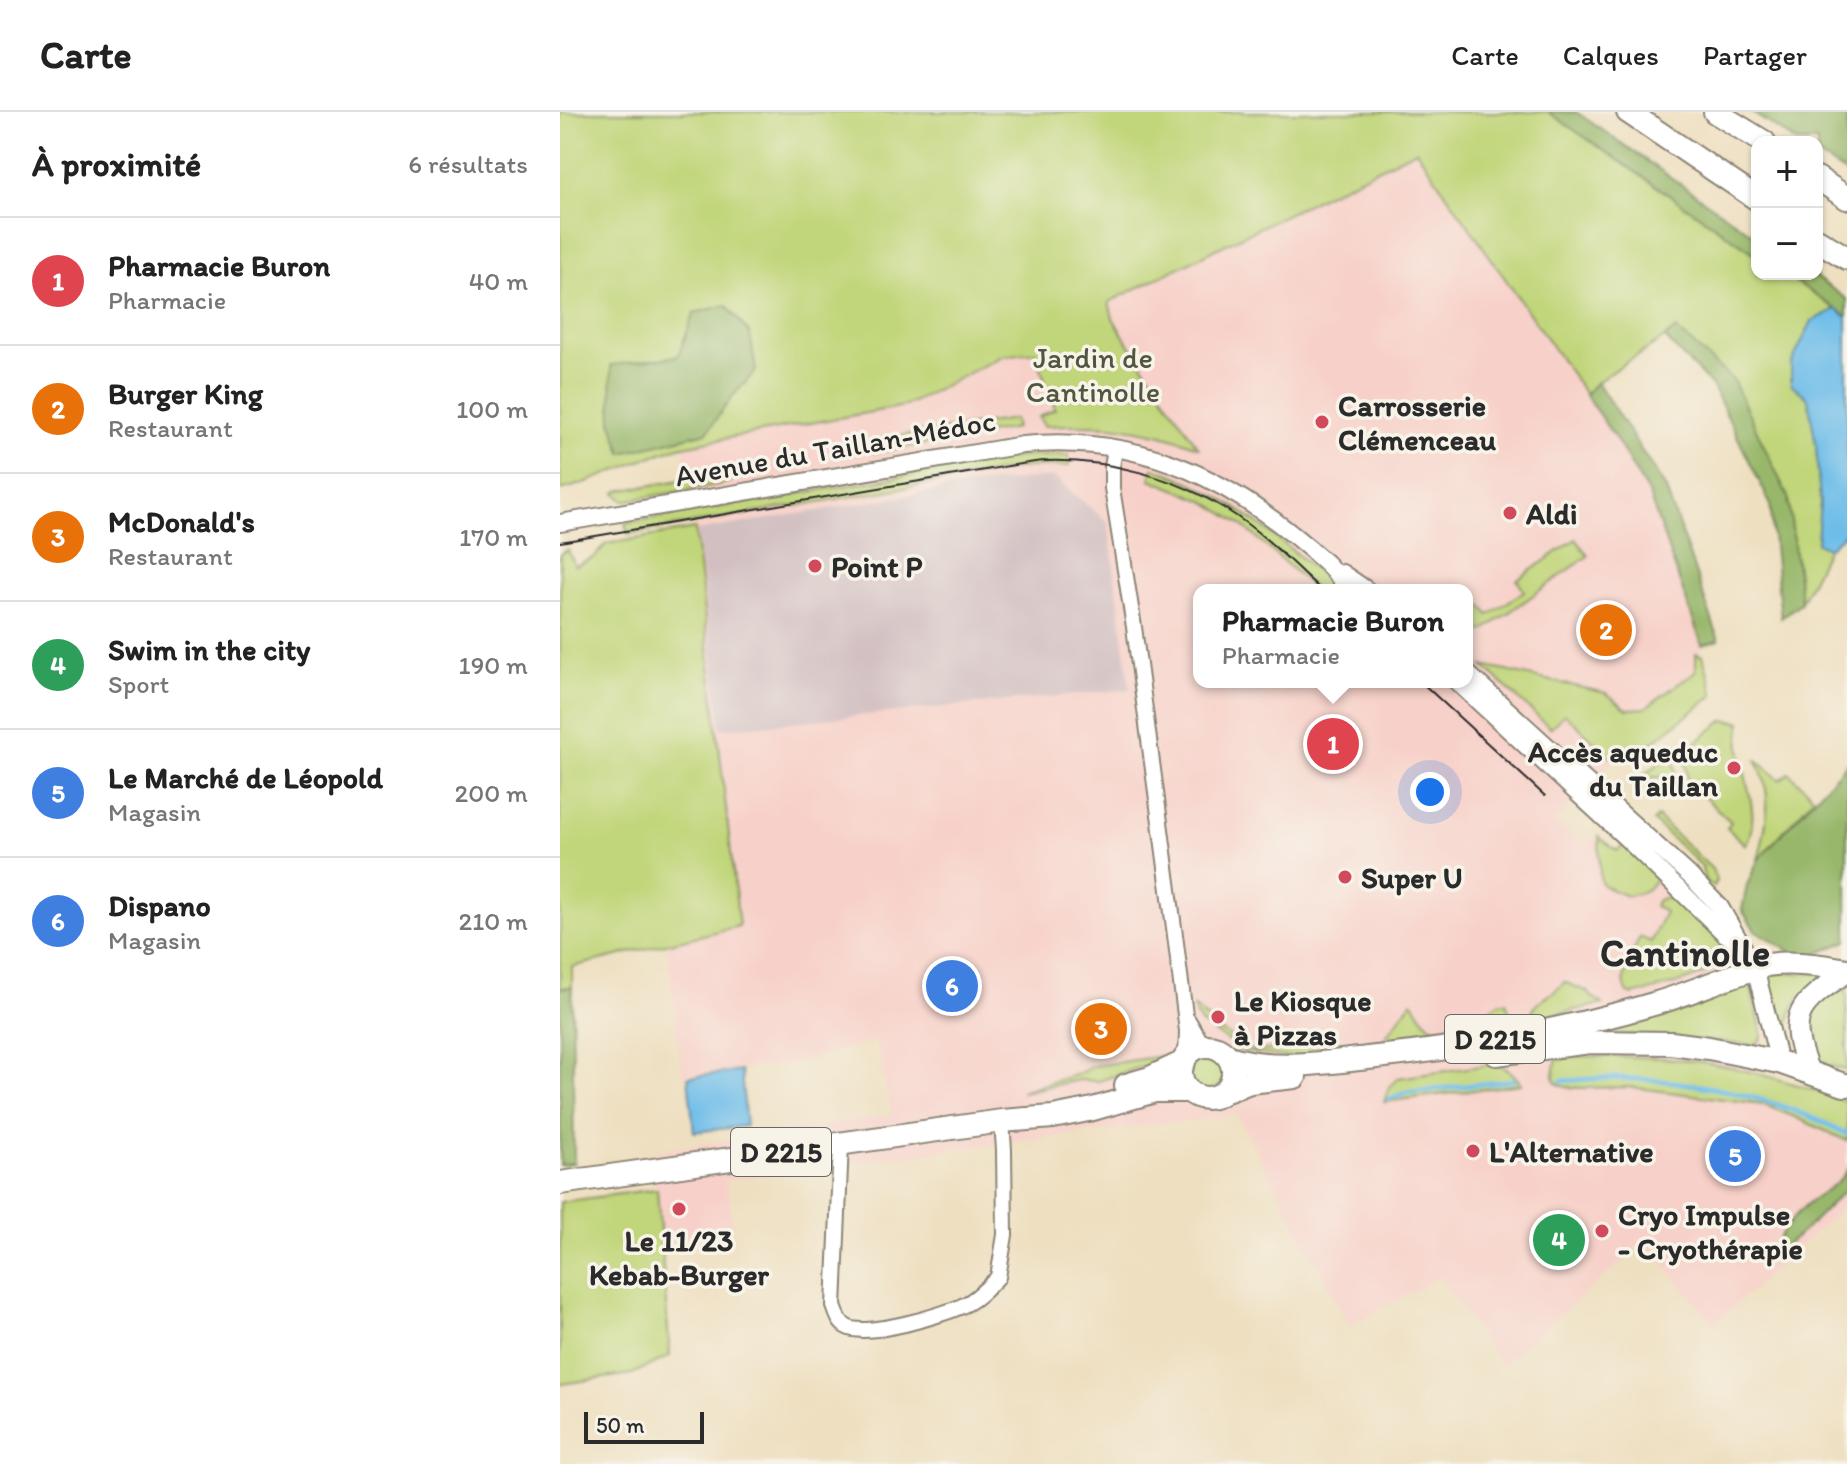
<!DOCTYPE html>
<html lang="fr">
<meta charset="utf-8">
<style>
body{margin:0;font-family:Itim,sans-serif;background:#f6f6f6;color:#222}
.controls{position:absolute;right:24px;top:24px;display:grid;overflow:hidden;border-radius:16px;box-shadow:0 2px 6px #0004}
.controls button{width:72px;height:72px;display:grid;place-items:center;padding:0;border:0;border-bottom:2px solid #e0e0e0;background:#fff;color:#222;font:40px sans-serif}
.scale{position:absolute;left:24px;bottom:20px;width:120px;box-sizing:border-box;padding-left:8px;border:4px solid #2b2b2b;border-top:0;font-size:22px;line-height:28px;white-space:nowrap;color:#2b2b2b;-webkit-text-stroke:6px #f7f3e8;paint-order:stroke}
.you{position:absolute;left:870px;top:680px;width:28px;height:28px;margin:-20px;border:6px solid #fff;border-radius:50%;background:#1a73e8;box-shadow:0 0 0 12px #1a73e833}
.badge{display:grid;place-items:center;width:52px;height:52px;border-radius:50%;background:#d1495b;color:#fff;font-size:26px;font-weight:700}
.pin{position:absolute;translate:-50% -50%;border:4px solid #fff;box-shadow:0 2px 8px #0006}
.popup{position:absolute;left:633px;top:472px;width:280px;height:104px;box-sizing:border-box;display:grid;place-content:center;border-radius:16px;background:#fff;filter:drop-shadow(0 2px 6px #0005);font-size:26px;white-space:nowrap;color:#767676}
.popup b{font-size:30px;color:#222}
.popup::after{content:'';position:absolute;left:50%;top:100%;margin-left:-16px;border:16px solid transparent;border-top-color:#fff}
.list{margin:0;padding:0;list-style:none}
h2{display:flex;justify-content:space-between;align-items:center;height:104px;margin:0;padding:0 32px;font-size:34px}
h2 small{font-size:26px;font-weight:400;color:#767676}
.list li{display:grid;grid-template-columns:52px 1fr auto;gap:24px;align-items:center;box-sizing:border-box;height:128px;padding:0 32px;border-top:2px solid #e0e0e0}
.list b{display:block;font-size:30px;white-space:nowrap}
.list p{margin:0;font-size:26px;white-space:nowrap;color:#767676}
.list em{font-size:26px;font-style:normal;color:#767676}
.map{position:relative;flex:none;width:1287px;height:1352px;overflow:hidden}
header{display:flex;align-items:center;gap:48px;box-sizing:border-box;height:112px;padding:0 40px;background:#fff;border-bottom:2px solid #e0e0e0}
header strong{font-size:38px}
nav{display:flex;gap:44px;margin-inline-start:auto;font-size:28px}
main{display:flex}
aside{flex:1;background:#fff}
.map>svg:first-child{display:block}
.built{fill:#f7d1c9;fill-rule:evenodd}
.industrial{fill:#d2bfc1}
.green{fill:#c1d67a;stroke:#768052;stroke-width:2}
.forest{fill:#98b76a;stroke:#62714a;stroke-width:2}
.water{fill:#6ebde9;stroke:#4c748a;stroke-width:2}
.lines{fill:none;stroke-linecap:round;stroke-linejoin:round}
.stream{stroke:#6ebde9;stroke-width:5}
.minor-casing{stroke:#8c8576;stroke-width:18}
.tertiary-casing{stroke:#8c8576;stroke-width:20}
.secondary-casing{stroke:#8c8576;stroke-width:24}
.primary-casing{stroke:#8c8576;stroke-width:26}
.minor{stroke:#fff;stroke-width:14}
.tertiary{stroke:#fff;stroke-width:16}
.secondary{stroke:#fff;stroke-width:20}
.primary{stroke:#fff;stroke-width:22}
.tram{stroke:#2b2b2b;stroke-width:2}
.poi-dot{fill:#d1495b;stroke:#f7f3e8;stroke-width:3}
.labels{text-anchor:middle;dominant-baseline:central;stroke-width:7;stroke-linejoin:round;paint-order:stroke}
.shield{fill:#f7f3e8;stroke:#686764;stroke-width:2}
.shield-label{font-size:28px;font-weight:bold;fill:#2b2b2b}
.park-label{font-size:30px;fill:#50563f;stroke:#f7f3e8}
.poi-label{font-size:30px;font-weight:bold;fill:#2b2b2b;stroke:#f7f3e8;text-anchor:start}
.street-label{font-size:30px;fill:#2b2b2b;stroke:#f7f3e8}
.district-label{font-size:38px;font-weight:bold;fill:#2b2b2b;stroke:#f7f3e8}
</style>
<header>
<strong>Carte</strong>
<nav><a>Carte</a><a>Calques</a><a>Partager</a></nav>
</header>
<main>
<aside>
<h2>À proximité<small>6 résultats</small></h2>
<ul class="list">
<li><span class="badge" style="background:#e0444e">1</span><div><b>Pharmacie Buron</b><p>Pharmacie</p></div><em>40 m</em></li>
<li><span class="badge" style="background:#e8710a">2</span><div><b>Burger King</b><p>Restaurant</p></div><em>100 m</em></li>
<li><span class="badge" style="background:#e8710a">3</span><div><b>McDonald's</b><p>Restaurant</p></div><em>170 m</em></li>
<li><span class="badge" style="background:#2e9e5b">4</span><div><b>Swim in the city</b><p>Sport</p></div><em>190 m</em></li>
<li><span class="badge" style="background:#3f7fe0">5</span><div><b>Le Marché de Léopold</b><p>Magasin</p></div><em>200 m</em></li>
<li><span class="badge" style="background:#3f7fe0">6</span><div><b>Dispano</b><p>Magasin</p></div><em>210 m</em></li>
</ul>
</aside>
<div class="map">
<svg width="1287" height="1352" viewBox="0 0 1287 1352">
<rect width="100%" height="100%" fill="#f7f3e8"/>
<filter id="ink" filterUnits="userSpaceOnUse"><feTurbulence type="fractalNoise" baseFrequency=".0125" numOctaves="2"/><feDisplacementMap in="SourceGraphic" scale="16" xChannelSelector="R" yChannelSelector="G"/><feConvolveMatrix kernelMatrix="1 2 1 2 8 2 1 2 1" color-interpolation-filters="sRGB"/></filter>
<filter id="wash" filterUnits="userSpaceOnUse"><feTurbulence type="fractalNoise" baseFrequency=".006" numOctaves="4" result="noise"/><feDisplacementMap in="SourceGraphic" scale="32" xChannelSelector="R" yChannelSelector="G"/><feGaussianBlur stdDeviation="1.8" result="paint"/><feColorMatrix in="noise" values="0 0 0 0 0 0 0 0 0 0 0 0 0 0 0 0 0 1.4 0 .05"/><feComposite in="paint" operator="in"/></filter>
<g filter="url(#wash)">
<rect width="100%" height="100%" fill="#eedfc0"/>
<path class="built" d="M856,38L1057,329L1089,383L1143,538L1137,542L1136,559L1085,596L1052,646L1050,651L995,709L1024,733L1039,725L1057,739L1064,733L1163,826L1192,876L1203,923L1202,992L1287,1029V1092L1154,1212L1085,1130L941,1253L879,1165L790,1214L677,1003L457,1029L166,1068L173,1116L102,1128L91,1040L332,1003L315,929L228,952L122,964L107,833L179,814L135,417L123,334L345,293ZM639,478H907V570H639Z"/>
<path class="industrial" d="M494,365L548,411L570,577L161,617L137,419L416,372Z"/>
<path class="green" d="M0,0H988L1197,143V162H1225L1276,197L1252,209L1231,272L1248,286L1256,333L1260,391L1257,430L1268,436L1241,490L1228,385L1116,217C1088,241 1050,255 1025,282L856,38L549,190L553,206L561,220L638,335C584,314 542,311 484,314L479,305L495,297L475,240L442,244L345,294L123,334C81,345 43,368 0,378Z
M454,307L456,316L314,341L309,333L324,326Z
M509,343V354L468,355L68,422L65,411L432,349L466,344Z
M593,356C667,379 722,430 780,478H756L681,412L644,389L590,367Z
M173,359L169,370L163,372L64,389L56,381L58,379Z
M135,417L179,814L12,855V875L0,876V442L8,438L15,454L35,445L46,432Z
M1016,427L1028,444L923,519L918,518C910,509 914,502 922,494L929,503L964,479L957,468Z
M1136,541L1143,544L1154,583L1077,642L1070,634L1052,646L1005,602L990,616L923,554L1046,581L1067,597L1085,596L1136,559Z
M1164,608L1181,610C1180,618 1179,627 1180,635C1183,670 1202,699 1186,733L1167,716L1171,710L1128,670L1124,640Z
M1113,641L1117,670L1106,665L1080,666Z
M1196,647L1220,668L1229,661L1254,685L1198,748C1207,713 1214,681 1196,647Z
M1097,705L1152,757L1156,768L1154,775L1145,768L1142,758L1143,755L1093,709Z
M1039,725L1057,739L1064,733L1098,763C1091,778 1082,781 1067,784C1060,781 1047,777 1042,772C1038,768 1040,734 1039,725Z
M1106,785L1124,789L1163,826C1163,835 1165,844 1159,851C1149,866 1092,878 1073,883L1068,881C1057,864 1073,842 1080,825L1091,830L1105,800L1094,794L1098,788Z
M1218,861L1263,862L1265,865C1236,885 1225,897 1229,933H1225L1207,864Z
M1004,870L1026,879L1032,885L1043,892L970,908C975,882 991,888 1004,870Z
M1189,870L1203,923L1199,930L1193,933L1026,919C1082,906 1135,890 1189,870Z
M1287,875V958C1263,954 1238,942 1247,913C1250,904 1252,897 1259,891C1267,884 1277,880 1287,875Z
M852,889C858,896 864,911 873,915C891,922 926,900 941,890H946L950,901L941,916L823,937L802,930L823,928Z
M634,895L661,919L693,939L784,932L798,941L725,945L678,939L671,931L641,911L636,903Z
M628 960a19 19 0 1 1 38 0a19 19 0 1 1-38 0Z
M609,943L584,954L539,969L519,968L462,980V979L518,962L533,954Z
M1046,944C1069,945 1091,945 1114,947C1173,952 1231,969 1287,990V1029L1235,1005L1202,992L1070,975L1020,976L1006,975L996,971L994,964L996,949L1007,945Z
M934,952C947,955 953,960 961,972L824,990L829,975L838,966Z
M97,1077L110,1244L72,1262L0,1272V1090Z"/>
<path class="forest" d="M988,0H1016L1197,125V143Z
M1191,0H1287V62L1257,43V30H1237Z
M1225,162H1251L1287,187V205Z
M166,193L190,222L196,259L172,285L147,320L62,341L52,311L51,253L118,244L134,201Z
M1116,217L1173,268L1228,385L1241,490L1221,506L1210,391L1153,275L1105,226Z
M1037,270L1105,375L1159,528L1142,533L1089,383L1057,329L1025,282Z
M1287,651V829L1256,842H1234L1195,818L1182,798L1187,773L1198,748Z
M12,875L14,1051L0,1053V876Z
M1287,1058V1076L1247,1116L1211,1146C1214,1127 1233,1105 1247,1092C1261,1080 1277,1075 1287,1058Z"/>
<path class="water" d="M1276,197L1287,205V420L1268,436L1257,431L1260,391L1256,333L1248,286L1231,272V252L1252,209Z
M181,959L186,1014L134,1020L128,965Z"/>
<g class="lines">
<path class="stream" d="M1001,969C1019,968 1038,966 1056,966C1136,968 1216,985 1287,1022
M829,987L844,981L954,968"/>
</g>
</g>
<g filter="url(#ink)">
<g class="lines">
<g class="minor-casing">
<path id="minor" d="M555,337L552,355V376L574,515L615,823L627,919L626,946
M628,908L644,935
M281,1032L274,1194C277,1202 279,1211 287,1215C306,1226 384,1203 404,1193C417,1187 428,1175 438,1165L445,1123L444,1038L442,1009"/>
</g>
<g class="tertiary-casing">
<path id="tertiary" d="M0,411L463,333C585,321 678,371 766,451C774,459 782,469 790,478
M782,461L807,478
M907,561L1129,763L1160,795L1195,856L1219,950
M897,570L1070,730L1165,822L1178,829"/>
</g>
<g class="secondary-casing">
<path id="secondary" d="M1249,960C1225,902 1239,892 1287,860"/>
</g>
<g class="primary-casing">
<path id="primary" d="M1068,0L1197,87
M1155,0L1204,30
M1257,66L1287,86
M1257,128L1287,146
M621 960a26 26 0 1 1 52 0a26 26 0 1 1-52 0Z
M936,942L1030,930L1111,931L1149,936L1219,950L1284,973H1287
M668,945C712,959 763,951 808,946C905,936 1003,919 1097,891C1134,880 1169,863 1207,853C1232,849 1261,853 1287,858
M566,973L590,966L624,950
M666,979L690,970L735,965
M0,1071L442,1009L493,1005L533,997L595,979H629"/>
</g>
<use href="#minor" class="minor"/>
<use href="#tertiary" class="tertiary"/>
<use href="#secondary" class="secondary"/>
<use href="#primary" class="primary"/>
<path class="tram" d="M0,430L431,357C449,354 468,350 486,349C548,347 615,365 667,398C702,420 731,450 761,478
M861,570L985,684"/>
</g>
</g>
<g class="poi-dot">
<circle cx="762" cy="310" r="8"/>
<circle cx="950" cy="401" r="8"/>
<circle cx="255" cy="454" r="8"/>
<circle cx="1174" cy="656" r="8"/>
<circle cx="785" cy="765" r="8"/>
<circle cx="658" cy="905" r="8"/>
<circle cx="913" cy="1039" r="8"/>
<circle cx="119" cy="1097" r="8"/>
<circle cx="1042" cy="1119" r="8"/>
</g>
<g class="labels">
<g class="shield">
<rect x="885" y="903" width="100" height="48" rx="6"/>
<rect x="171" y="1016" width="100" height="48" rx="6"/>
</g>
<g class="shield-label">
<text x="935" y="927">D 2215</text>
<text x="221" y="1040">D 2215</text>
</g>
<g class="park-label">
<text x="533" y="245">Jardin de<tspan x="533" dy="34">Cantinolle</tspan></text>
</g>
<g class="poi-label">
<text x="778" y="293">Carrosserie<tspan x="778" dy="34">Clémenceau</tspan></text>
<text x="966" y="401">Aldi</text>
<text x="271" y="454">Point P</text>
<text x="1158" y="639" text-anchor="end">Accès aqueduc<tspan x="1158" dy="34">du Taillan</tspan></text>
<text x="801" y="765">Super U</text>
<text x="674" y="888">Le Kiosque<tspan x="674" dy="34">à Pizzas</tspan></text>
<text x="929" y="1039">L'Alternative</text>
<text x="1058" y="1102">Cryo Impulse<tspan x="1058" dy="34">- Cryothérapie</tspan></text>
<text x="119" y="1128" text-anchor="middle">Le 11/23<tspan x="119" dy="34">Kebab-Burger</tspan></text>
</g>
<g class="street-label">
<text transform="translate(275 336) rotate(-10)">Avenue du Taillan-Médoc</text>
</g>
<g class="district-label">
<text x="1125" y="841">Cantinolle</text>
</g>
</g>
</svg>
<div class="controls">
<button>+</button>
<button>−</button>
</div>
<div class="scale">50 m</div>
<div class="you"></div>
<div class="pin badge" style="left:773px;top:632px;background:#e0444e">1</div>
<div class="popup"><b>Pharmacie Buron</b>Pharmacie</div>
<div class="pin badge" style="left:1046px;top:518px;background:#e8710a">2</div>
<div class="pin badge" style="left:541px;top:917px;background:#e8710a">3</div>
<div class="pin badge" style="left:999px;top:1128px;background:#2e9e5b">4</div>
<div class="pin badge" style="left:1175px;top:1044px;background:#3f7fe0">5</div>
<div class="pin badge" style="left:392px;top:874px;background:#3f7fe0">6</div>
</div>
</main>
